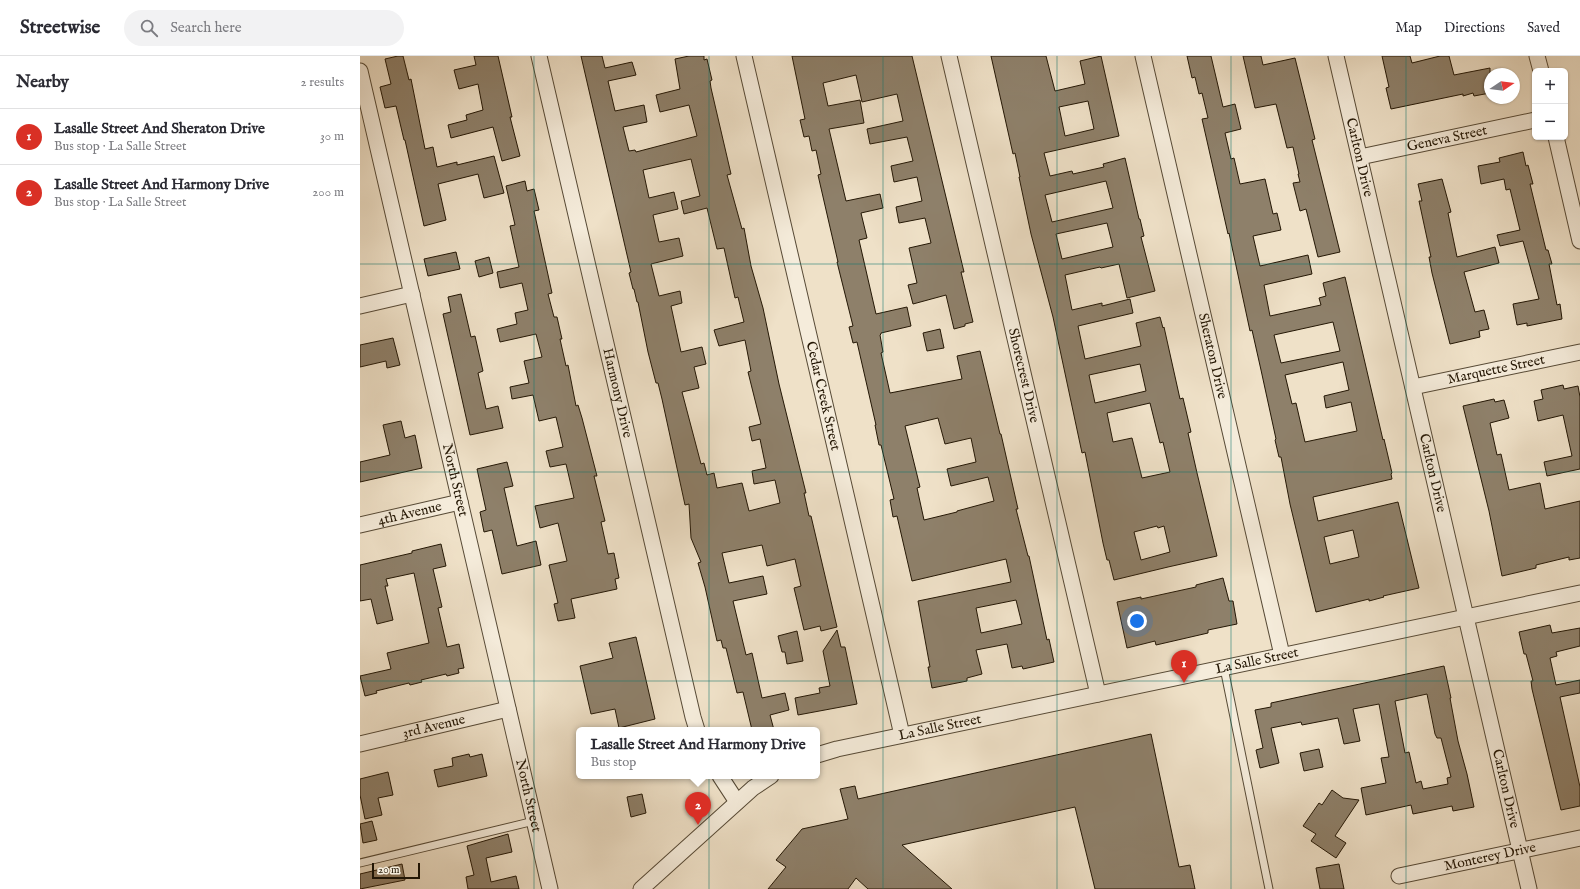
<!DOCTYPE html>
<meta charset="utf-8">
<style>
body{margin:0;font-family:"IM FELL English",serif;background:#f2f2f3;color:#2b2b33}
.controls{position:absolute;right:12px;top:12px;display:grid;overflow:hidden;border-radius:6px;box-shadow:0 1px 3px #0004}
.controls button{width:36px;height:36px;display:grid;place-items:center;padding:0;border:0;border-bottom:1px solid #e1e1e2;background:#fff;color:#2b2b33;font:20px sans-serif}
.compass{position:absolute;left:1124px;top:12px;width:36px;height:36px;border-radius:50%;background:#fff;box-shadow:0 1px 3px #0004;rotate:77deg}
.scale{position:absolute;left:12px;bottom:10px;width:48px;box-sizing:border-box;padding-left:4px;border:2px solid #241705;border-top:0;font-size:11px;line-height:14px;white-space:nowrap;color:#241705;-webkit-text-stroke:3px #f5ecdb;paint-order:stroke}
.you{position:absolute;left:777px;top:565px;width:14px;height:14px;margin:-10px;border:3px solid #fff;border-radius:50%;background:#1a73e8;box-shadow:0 0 0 6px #1a73e833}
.badge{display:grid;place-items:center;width:26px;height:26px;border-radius:50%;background:#d93025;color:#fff;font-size:13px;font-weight:700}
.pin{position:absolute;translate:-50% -33px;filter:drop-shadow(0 1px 2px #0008)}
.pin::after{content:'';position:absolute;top:21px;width:14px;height:12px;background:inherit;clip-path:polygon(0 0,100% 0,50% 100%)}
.popup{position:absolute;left:216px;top:671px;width:244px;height:52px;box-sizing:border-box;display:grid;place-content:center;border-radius:6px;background:#fff;filter:drop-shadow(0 1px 3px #0005);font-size:13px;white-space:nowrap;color:#7c7c81}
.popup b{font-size:15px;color:#2b2b33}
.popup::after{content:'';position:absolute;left:50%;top:100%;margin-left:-8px;border:8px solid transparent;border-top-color:#fff}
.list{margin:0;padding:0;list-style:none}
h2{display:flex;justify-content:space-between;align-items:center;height:52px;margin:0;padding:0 16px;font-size:17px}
h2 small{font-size:13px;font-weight:400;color:#7c7c81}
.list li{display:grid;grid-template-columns:26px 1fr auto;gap:12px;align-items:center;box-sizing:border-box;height:56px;padding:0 16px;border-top:1px solid #e1e1e2}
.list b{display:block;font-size:15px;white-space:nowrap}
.list p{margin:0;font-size:13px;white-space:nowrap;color:#7c7c81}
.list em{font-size:13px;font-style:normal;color:#7c7c81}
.icon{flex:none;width:22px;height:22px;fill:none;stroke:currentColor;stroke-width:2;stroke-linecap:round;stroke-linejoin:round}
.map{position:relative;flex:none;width:1220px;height:833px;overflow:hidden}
header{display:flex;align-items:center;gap:24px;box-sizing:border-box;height:56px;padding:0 20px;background:#fff;border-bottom:1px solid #e1e1e2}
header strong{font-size:19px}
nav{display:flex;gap:22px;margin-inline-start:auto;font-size:14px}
.search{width:280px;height:36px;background:#f2f2f3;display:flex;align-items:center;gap:10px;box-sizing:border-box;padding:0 14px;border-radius:22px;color:#7c7c81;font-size:15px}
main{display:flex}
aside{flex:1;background:#fff}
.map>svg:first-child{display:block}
.building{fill:#8e806a;stroke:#241705;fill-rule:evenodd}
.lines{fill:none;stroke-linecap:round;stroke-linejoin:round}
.service-casing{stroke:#574a36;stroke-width:9}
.minor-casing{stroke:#574a36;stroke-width:17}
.service{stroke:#f5ecdb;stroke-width:7}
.minor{stroke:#f5ecdb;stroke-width:15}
.grid{fill:none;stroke:#0f766e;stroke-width:1;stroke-opacity:0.55}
.labels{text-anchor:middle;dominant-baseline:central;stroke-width:4;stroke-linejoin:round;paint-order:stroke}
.street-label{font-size:14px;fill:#241705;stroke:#f5ecdb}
</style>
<header>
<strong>Streetwise</strong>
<div class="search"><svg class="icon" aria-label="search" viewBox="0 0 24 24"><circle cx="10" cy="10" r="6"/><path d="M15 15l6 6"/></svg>Search here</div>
<nav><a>Map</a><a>Directions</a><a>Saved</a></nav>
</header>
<main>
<aside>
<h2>Nearby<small>2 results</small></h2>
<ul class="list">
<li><span class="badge">1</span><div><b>Lasalle Street And Sheraton Drive</b><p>Bus stop · La Salle Street</p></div><em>30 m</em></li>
<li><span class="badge">2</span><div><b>Lasalle Street And Harmony Drive</b><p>Bus stop · La Salle Street</p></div><em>200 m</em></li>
</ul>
</aside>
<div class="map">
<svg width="1220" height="833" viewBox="0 0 1220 833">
<rect width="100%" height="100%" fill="#efe1c8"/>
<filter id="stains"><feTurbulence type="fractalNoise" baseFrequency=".005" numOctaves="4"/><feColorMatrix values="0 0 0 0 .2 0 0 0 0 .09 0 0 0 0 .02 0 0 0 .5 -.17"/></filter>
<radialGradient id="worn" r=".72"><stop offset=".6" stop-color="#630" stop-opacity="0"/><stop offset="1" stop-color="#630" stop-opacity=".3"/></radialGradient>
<path class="building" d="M38,0H43L49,24L51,23L65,93L73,91L77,111L97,106V109L134,100L144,137L124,142L118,118L78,128L86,164L64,170L45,84H44L36,50L25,52L20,31L31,28L25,3Z
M114,0H138L152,61H150L160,100L142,105L133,71L91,82L88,69L107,64L106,59L123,54L118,28L99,33L94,14L116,9Z
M221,0H242L245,12L272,6L276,19L248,25L255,55L284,49L287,66L263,71L269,95L275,94L276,96L337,80L329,49L300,56L296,39L320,33L315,3L329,0H344V4L347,3L352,24L350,25L351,32L371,118L367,119L382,173L384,172L391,210L403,252L419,328L446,437H444L449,460H451L477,571L461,575L460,570L444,574L434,532L441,530L435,503L407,510L402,489L362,497L369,527L403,520L407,538L373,545L386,599L392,597L402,642L425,637L429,654L410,659L414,674H392L383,636L377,637L366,592H363L361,584L357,585L345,531L338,507L341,506L331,482L329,448L325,449L302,343L298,327H296L288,296L278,246H277L274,233H273L269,217L271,216ZM331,103L340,140L321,145L324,158L347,152L357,193L364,192L375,242L378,241L384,266L354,274L359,290L385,284L391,315L388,316L401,368L389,371L392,385L400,383L406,412L392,415L394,428L415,424L420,447L389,455L382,427L357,432L354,417L347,419L344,407L341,408L322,336L339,332L334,311L346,308L342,291L321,296L311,250L322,247L320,235L299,240L291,208L323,200L319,182L299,186L293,159L318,153L314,136L289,142L283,114Z
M432,0H552L604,216H601L613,266L605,268V270L594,273L586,239L553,248L548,229L557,227L549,192L571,187L565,162L539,167L536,151L562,145L557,121L534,126L531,110L553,105L547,81L510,88L507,73L543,65L537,38L502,46L496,19L463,27L468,50L500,44L504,67L469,73L486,145L520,138L523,152L501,157L507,182L499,184L516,258L547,251L551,270L521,277V278L520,279L523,296L521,297L530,337L602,323L597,300L620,295L640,378H641L658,453H656L668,500H669L687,584L689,583L694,606L663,613L662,610L652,612L647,588L616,594L622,618L607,622V625L572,632L568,611H570L558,545L651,526L646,503L552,525L537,460L533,461L530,444L534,443L521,389H519L515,369H516L497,286L493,287L489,271L493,270L477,206H478L458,119L461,118L456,94L452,95L449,80L444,81L440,64L445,63ZM578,362L585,388L611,382L616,406L587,413L591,430L628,421L634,445L597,455V456L564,464L557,432L560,431L545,370ZM656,544L662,568L621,577L616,552Z
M631,0H686L695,35L725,28L720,5L741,0L759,80L684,97L690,120L712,115L713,118L744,111L743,108L765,102L779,163H780L784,180L781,181L795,235L767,242L759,208L741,212L740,211L705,219L712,254L742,247V250L770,243L773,257L718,270L725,303L781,290L776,267L800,261L803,272L804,271L820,343L823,342L831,376L828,377L837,417L857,500L808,511L754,524L749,504H747L743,487L725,396L722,397L693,261L671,178L659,121H660L655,97L653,98ZM728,45L734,73L705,80L699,51ZM746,125L753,152L692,166L685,139ZM747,167L753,191L702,203L696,178ZM780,308L786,335L735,347L729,319ZM790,347L800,387L803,386L810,416L782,422L772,382L753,386L747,357ZM797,470L798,472L804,470L810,496L781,504L774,476Z
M827,0H851L863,51L875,48L881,73L865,77L871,103L874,102L880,128L905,123L913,158L917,157L921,174L893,180L900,210L948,199L952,218L904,229L910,260L961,249L959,242L966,240L963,227L985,221L1023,384L1024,383L1032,417L1031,418L1032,423L953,441L958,465L1038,446L1059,532L1023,540L1024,541L1009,545V543L956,556L930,448L921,401H919L915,384L916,383L901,314L892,274L890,275L869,177L868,178L847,85L842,63L848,62L842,37L839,38L835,21L832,22ZM973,266L980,295L921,307L914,279ZM983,306L989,334L964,340L966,352L991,346L997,375L945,386L936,347L932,348L925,319ZM993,474L999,501L970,508L964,481Z
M883,0H901L903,9L935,2L955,83L952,84L980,196L958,201L946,153L940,155L933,127L940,126L938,118H939L933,91L927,92L916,48L895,52Z
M1022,0H1050L1052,7L1080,0H1089L1094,19L1130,12V37L1114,40L1113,37L1103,40V38L1031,53L1026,32L1029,31Z
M1163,96L1166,110L1168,109L1173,128H1170L1186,194H1188L1192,208H1189L1197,249L1200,248L1202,263L1167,270V267L1157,269L1153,248L1179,243L1163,185L1140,190L1137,179L1160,174L1150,133L1146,134L1144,123L1121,128L1118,110L1140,106L1139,102Z
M1082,123L1091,156L1088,157L1097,201L1135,191L1139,207L1104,216L1115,256L1124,254L1129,273L1119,275L1120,281L1090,288L1072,217L1069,201H1071L1059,145H1062L1058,128Z
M165,125L167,135L174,133L179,154L174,155L192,237L188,238L194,261H197L202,283H200L206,310L208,309L216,350L218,349L222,362L237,420H234L245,465L241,466L248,498L254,497L259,522L255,523L257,533L211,543L215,562L198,565L194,548L198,547L189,509L207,505L198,467L180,472L175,450L214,442L206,408L190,411L186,395L203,391L196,361L179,365L173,339L152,343L150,331L169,327L164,305L182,301L176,278L140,286L137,273L157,268L155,257L168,254L162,227L140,232L137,216L159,211L150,170L155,169L146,130Z
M96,196L100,213L68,220L64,203Z
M129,201L133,217L119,221L115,205Z
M101,238L111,281L115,280L123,315L118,317L126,353L138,350L143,372L110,379L83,258L91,256L88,241Z
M580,273L584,292L567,295L563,277Z
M33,282L40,309L27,312L26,305L0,311V289Z
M1203,329L1204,333L1218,330L1220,341V413L1187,420L1184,406L1212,400L1203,359L1178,365L1174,345L1183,343L1181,334Z
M1134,343L1135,346L1144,344L1149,362L1130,367L1137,399L1141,398L1149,434L1180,427L1185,453L1220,445V502L1209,504V501L1176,509V512L1142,520L1129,455L1103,350Z
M41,365L45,382L55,379L62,412L0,426V406L30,399L23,369Z
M147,406L153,430L144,432L157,490L176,485L181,509L142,518L132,474L124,476L120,456L126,454L117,413Z
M81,488L86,510L73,513L82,551L78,552L87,591L99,588L104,612L98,613L99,617L87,620L86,618L61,624L62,626L50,629L49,627L16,635L17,637L5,640L0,620L31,613L27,597L69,587L54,517L26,523L28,530H25L33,564L17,568L11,543L0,545V509L52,497V495Z
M863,522L869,545H873L877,568L848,574V577L796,589L795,585L767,592L757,546L781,541V543L836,531V529Z
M1190,569L1192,577L1220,572V590L1196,596L1197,600L1190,602L1196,629L1220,624V637L1200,641L1220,731V750L1201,754L1172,633L1171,625H1173L1166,598H1164L1159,576Z
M477,574L481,591H485L497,648L438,659L435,642L460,637L459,632L470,630L463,595Z
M437,575L443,605L427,608L425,596H422L418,580Z
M276,581L295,663L259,672L255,653L231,658L220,610L253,602L249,587Z
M1084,610L1091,642H1090L1098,685L1107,718L1114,751L1093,755L1092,750L1053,758L1051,749L1006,759L1001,732L1026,727L1021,702L1029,701L1019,648L993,653L1000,685L984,688L978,662L942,669L941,666L911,672L919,707L900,712L896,694L903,692L895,654L911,651V647ZM1067,638L1075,678L1077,682H1081L1091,721L1087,722L1088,728L1063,733L1061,725L1056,727L1049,696L1045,697L1035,645Z
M791,678L819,811L830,809L835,833H735L715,751L542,789L592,833H508L496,822L488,833H408L426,811L416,804L442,773L488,763L480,733L495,730L498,743Z
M959,693L963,711L944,715L940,697Z
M109,698L110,701L122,698L127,720L78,731L74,714L93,710L92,702Z
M28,716L33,739L18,742L22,759L5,763L0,739V723Z
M972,734L983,742L999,744L975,780L986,787L976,802L951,785L956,778L943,770L959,747L962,749Z
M282,738L286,757L271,761L267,741Z
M12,765L17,784L3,787L0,768Z
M148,778L152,796L126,802L131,826L156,820L159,833H108L106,821L114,819L107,790Z
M42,808L45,824L0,833V818Z
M979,808L984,833H960L956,812Z"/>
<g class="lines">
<g class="service-casing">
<path id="service" d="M864,612L909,833
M0,807L174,765"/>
</g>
<g class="minor-casing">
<g id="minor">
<path id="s1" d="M179,0L333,661L337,674"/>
<path id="s2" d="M384,0L542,679"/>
<path id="s3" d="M589,0L738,638"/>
<path id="s4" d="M783,0L922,599"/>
<path id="s5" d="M976,0L1169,833"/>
<path d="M1177,0L1181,15"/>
<path id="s6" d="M0,15L190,833"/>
<path d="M1196,81L1220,185"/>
<path id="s7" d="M1000,101L1175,64"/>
<path d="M0,250L52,238"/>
<path id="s8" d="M1053,331L1220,296"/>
<path id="s9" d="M0,469L100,446"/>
<path id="s10" d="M0,688L148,653"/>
<path id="s11" d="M457,699L477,693L1220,537"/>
<path d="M360,720L377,746"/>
<path id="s12" d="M1039,820L1220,782"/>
<path d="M281,833L393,732L411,720"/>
</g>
</g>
<use href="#service" class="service"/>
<use href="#minor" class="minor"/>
</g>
<path class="grid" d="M174,0V833M349,0V833M523,0V833M697,0V833M871,0V833M1046,0V833M0,208H1220M0,416H1220M0,625H1220"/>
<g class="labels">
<g class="street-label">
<text stroke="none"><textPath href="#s7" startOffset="89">Geneva Street</textPath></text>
<text stroke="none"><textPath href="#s5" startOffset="104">Carlton Drive</textPath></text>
<text stroke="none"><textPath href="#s4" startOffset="308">Sheraton Drive</textPath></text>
<text stroke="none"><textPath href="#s8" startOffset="85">Marquette Street</textPath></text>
<text stroke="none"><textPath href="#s3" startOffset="328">Shorecrest Drive</textPath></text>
<text stroke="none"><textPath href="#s1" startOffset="346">Harmony Drive</textPath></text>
<text stroke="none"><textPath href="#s2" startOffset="349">Cedar Creek Street</textPath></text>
<text stroke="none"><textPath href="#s5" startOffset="428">Carlton Drive</textPath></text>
<text stroke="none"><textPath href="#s6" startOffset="420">North Street</textPath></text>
<text stroke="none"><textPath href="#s9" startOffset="51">4th Avenue</textPath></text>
<text stroke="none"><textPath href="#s11" startOffset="450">La Salle Street</textPath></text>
<text stroke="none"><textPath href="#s10" startOffset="76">3rd Avenue</textPath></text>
<text stroke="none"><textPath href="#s11" startOffset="126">La Salle Street</textPath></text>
<text stroke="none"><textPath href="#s5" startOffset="752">Carlton Drive</textPath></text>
<text stroke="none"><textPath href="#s6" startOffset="744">North Street</textPath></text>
<text stroke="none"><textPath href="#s12" startOffset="93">Monterey Drive</textPath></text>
</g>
</g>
<rect width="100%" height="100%" filter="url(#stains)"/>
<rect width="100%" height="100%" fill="url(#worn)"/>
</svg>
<div class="controls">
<button>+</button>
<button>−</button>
</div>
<svg class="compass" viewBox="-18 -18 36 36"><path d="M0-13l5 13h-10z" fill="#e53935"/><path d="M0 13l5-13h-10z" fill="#7c7c81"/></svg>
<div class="scale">20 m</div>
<div class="you"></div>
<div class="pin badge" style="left:824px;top:627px">1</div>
<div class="pin badge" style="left:338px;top:769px">2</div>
<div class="popup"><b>Lasalle Street And Harmony Drive</b>Bus stop</div>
</div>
</main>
